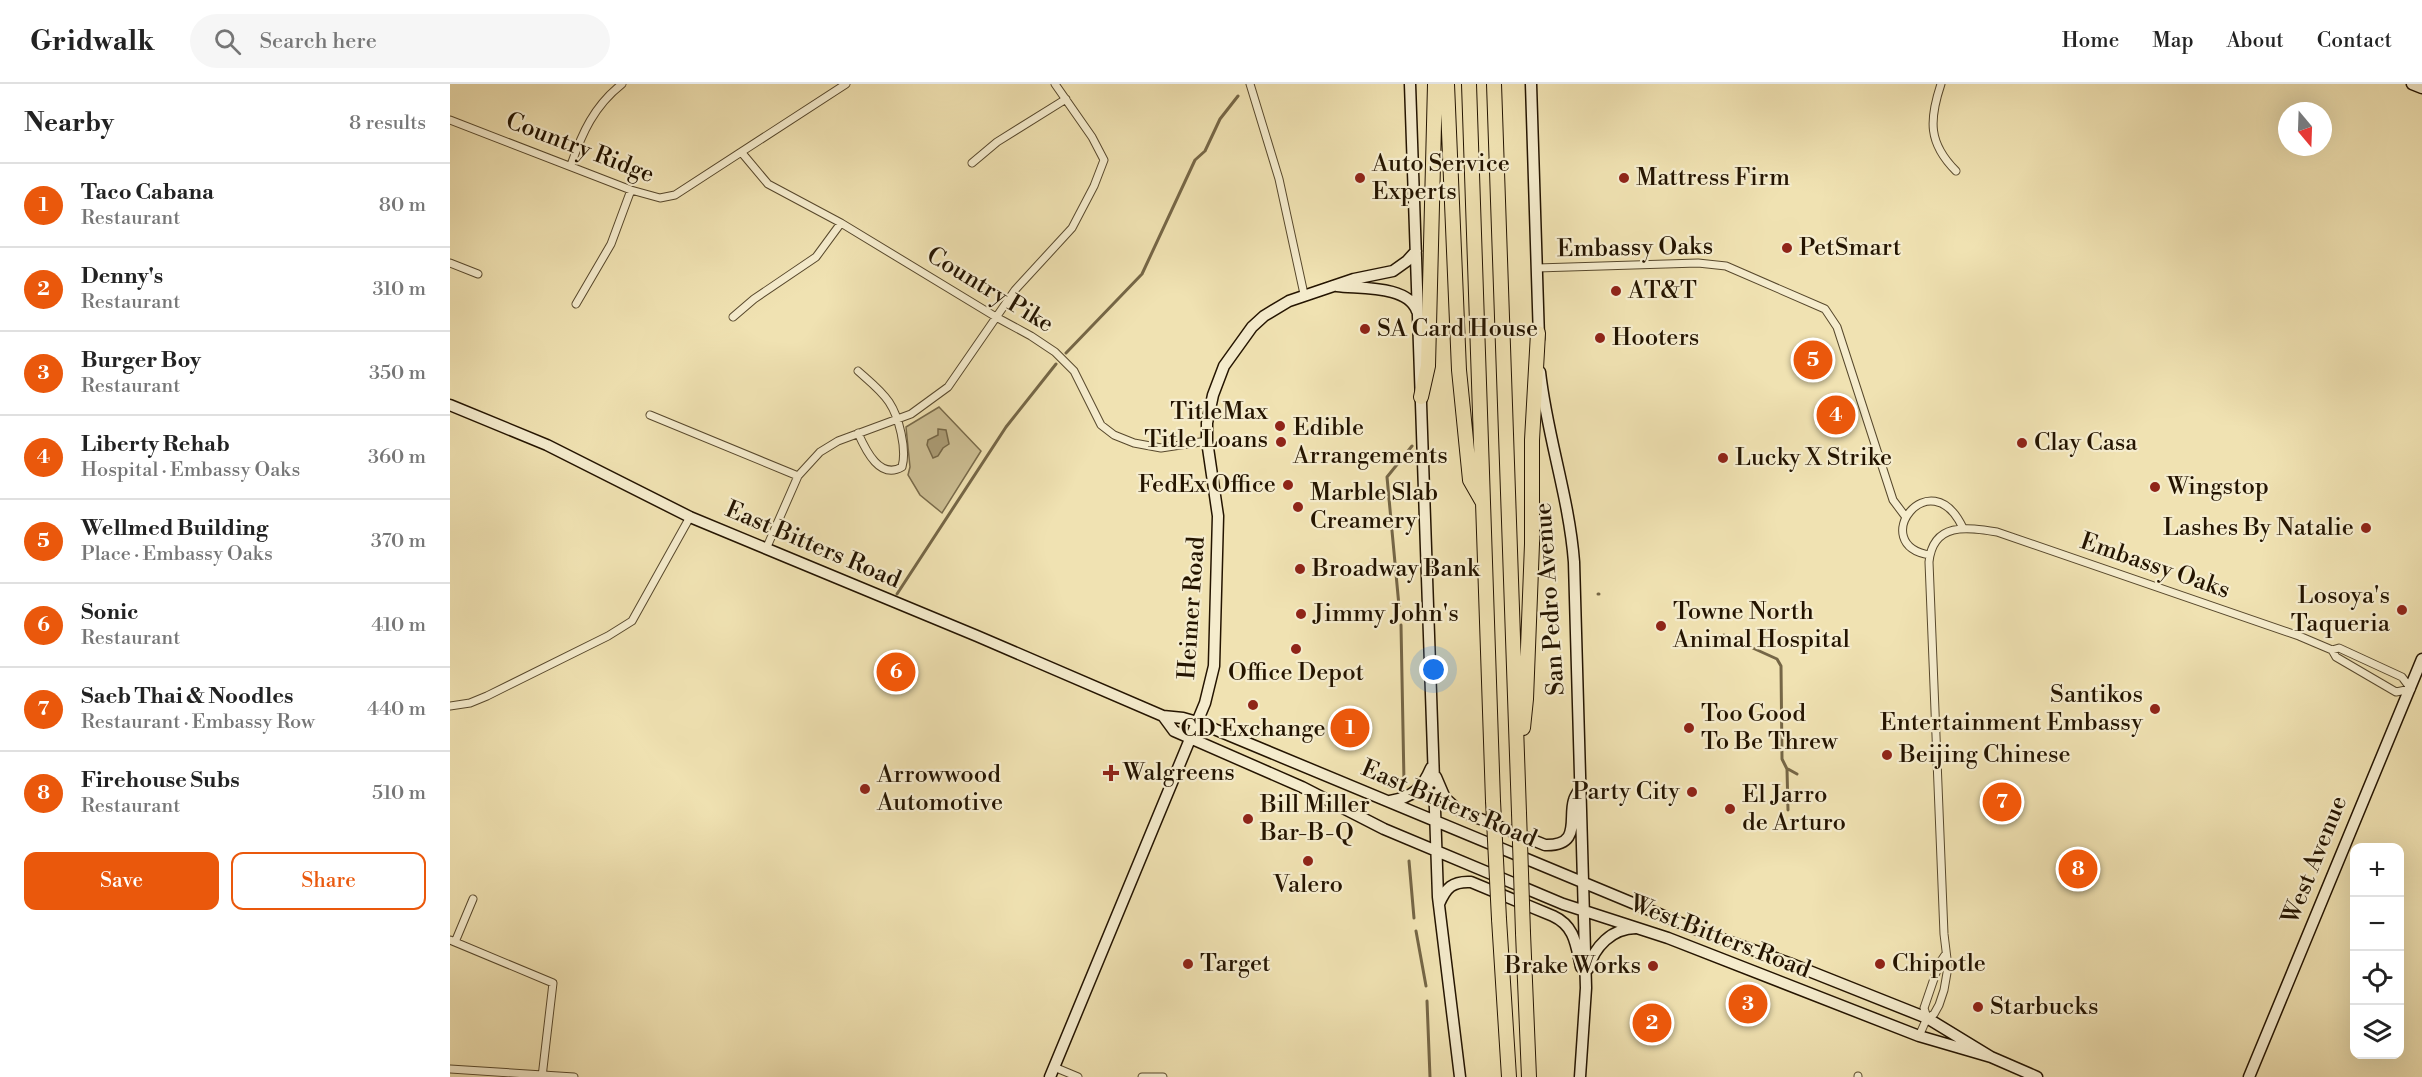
<!DOCTYPE html>
<meta charset="utf-8">
<style>
body{margin:0;font-family:"Libre Bodoni",serif;background:#f6f6f6;color:#222}
.controls{position:absolute;right:18px;bottom:18px;display:grid;overflow:hidden;border-radius:12px;box-shadow:0 6px 24px #0002}
.controls button{width:54px;height:54px;display:grid;place-items:center;padding:0;border:0;border-bottom:2px solid #e0e0e0;background:#fff;color:#222;font:30px sans-serif}
.compass{position:absolute;left:1828px;top:18px;width:54px;height:54px;border-radius:50%;background:#fff;box-shadow:0 6px 24px #0002;rotate:161deg}
.you{position:absolute;left:984px;top:586px;width:21px;height:21px;margin:-15px;border:4px solid #fff;border-radius:50%;background:#1a73e8;box-shadow:0 0 0 9px #1a73e833}
.badge{display:grid;place-items:center;width:39px;height:39px;border-radius:50%;background:#ea580c;color:#fff;font-size:20px;font-weight:700}
.pin{position:absolute;translate:-50% -50%;border:3px solid #fff;box-shadow:0 2px 6px #0006}
.list{margin:0;padding:0;list-style:none}
h2{display:flex;justify-content:space-between;align-items:center;height:78px;margin:0;padding:0 24px;font-size:26px}
h2 small{font-size:20px;font-weight:400;color:#767676}
.list li{display:grid;grid-template-columns:39px 1fr auto;gap:18px;align-items:center;box-sizing:border-box;height:84px;padding:0 24px;border-top:2px solid #e0e0e0}
.list b{display:block;font-size:22px;white-space:nowrap}
.list p{margin:0;font-size:20px;white-space:nowrap;color:#767676}
.list em{font-size:20px;font-style:normal;color:#767676}
.actions{display:flex;gap:12px;padding:18px 24px}
.actions a{flex:1;padding:14px 0;border:2px solid #ea580c;border-radius:12px;text-align:center;font-size:21px;color:#ea580c}
.actions .main{background:#ea580c;color:#fff}
.icon{flex:none;width:33px;height:33px;fill:none;stroke:currentColor;stroke-width:2;stroke-linecap:round;stroke-linejoin:round}
.map{position:relative;flex:none;width:1972px;height:993px;overflow:hidden}
header{display:flex;align-items:center;gap:36px;box-sizing:border-box;height:84px;padding:0 30px;background:#fff;border-bottom:2px solid #e0e0e0}
header strong{font-size:28px}
nav{display:flex;gap:33px;margin-inline-start:auto;font-size:21px}
.search{width:420px;height:54px;background:#f6f6f6;display:flex;align-items:center;gap:15px;box-sizing:border-box;padding:0 21px;border-radius:33px;color:#767676;font-size:22px}
main{display:flex}
aside{flex:1;background:#fff}
.map>svg:first-child{display:block}
.green{fill:#cdbf94;stroke:#786a4a;stroke-width:1.5}
.water{fill:#ab9c75;stroke:#756646;stroke-width:1.5}
.lines{fill:none;stroke-linecap:round;stroke-linejoin:round}
.stream{stroke:#756646;stroke-width:3}
.street-casing{stroke:#57482c;stroke-width:9}
.secondary-casing{stroke:#241400;stroke-width:13}
.highway-casing{stroke:#241400;stroke-width:16}
.street{stroke:#f5eccd;stroke-width:7}
.secondary{stroke:#f5eccd;stroke-width:10}
.highway{stroke:#f0e2b2;stroke-width:14}
.highway-bridge-casing{stroke:#241400;stroke-width:16;stroke-linecap:butt}
.highway-bridge{stroke:#f0e2b2;stroke-width:14}
.poi-dot{fill:#8f2418;stroke:#f5eccd;stroke-width:2}
.labels{text-anchor:middle;dominant-baseline:central;stroke-width:4.5;stroke-linejoin:round;paint-order:stroke}
.street-label{font-size:24px;fill:#241400;stroke:#f5eccd}
.poi-label{font-size:24px;fill:#241400;stroke:#f5eccd;text-anchor:start}
</style>
<header>
<strong>Gridwalk</strong>
<div class="search"><svg class="icon" aria-label="search" viewBox="0 0 24 24"><circle cx="10" cy="10" r="6"/><path d="M15 15l6 6"/></svg>Search here</div>
<nav><a>Home</a><a>Map</a><a>About</a><a>Contact</a></nav>
</header>
<main>
<aside>
<h2>Nearby<small>8 results</small></h2>
<ul class="list">
<li><span class="badge">1</span><div><b>Taco Cabana</b><p>Restaurant</p></div><em>80 m</em></li>
<li><span class="badge">2</span><div><b>Denny's</b><p>Restaurant</p></div><em>310 m</em></li>
<li><span class="badge">3</span><div><b>Burger Boy</b><p>Restaurant</p></div><em>350 m</em></li>
<li><span class="badge">4</span><div><b>Liberty Rehab</b><p>Hospital · Embassy Oaks</p></div><em>360 m</em></li>
<li><span class="badge">5</span><div><b>Wellmed Building</b><p>Place · Embassy Oaks</p></div><em>370 m</em></li>
<li><span class="badge">6</span><div><b>Sonic</b><p>Restaurant</p></div><em>410 m</em></li>
<li><span class="badge">7</span><div><b>Saeb Thai &amp; Noodles</b><p>Restaurant · Embassy Row</p></div><em>440 m</em></li>
<li><span class="badge">8</span><div><b>Firehouse Subs</b><p>Restaurant</p></div><em>510 m</em></li>
</ul>
<div class="actions"><a class="main">Save</a><a>Share</a></div>
</aside>
<div class="map">
<svg width="1972" height="993" viewBox="0 0 1972 993">
<rect width="100%" height="100%" fill="#f0e2b2"/>
<filter id="stains"><feTurbulence type="fractalNoise" baseFrequency=".00333" numOctaves="4"/><feColorMatrix values="0 0 0 0 .2 0 0 0 0 .09 0 0 0 0 .02 0 0 0 .5 -.17"/></filter>
<radialGradient id="worn" r=".72"><stop offset=".6" stop-color="#630" stop-opacity="0"/><stop offset="1" stop-color="#630" stop-opacity=".3"/></radialGradient>
<path class="green" d="M489,323L531,367L492,429L470,411L458,391L460,383L456,343Z"/>
<path class="water" d="M488,345L496,346L499,360L493,364L488,372L483,374L477,361L478,356L488,351Z"/>
<g class="lines">
<path class="stream" d="M616,269L692,190L745,76L755,67L770,35L788,12
M447,510L556,343L606,280
M1148,510H1149
M949,522L937,393L962,362
M951,541L954,698
M1274,551L1327,575L1331,582L1332,675L1337,685L1338,726
M1338,685L1347,690
M959,777L964,834
M966,847L976,902
M977,917L980,993"/>
<g class="street-casing">
<path id="street" d="M800,0L829,95L854,210
M1491,0C1479,36 1478,59 1506,87
M0,36L181,106L210,114L225,111L396,0
M292,69L318,100L391,139L546,233L581,252L605,268L624,287L651,341L664,351L684,359L711,364L757,357
M522,79L547,58L616,15
M121,81C132,49 144,22 172,0
M0,179L28,190
M1087,184L1248,179L1276,182L1375,225L1387,243L1443,416L1455,432
M126,220L161,160L181,106
M283,233L304,215L366,173L391,139
M408,287C418,296 431,306 439,318C449,333 457,365 452,383C430,396 416,367 408,349
M200,331L348,392
M316,465L348,392L370,368L388,357L461,330L498,303L565,206L622,144L644,102L654,76L642,53L605,0
M1480,471C1416,461 1480,374 1513,444
M0,622L20,619L37,612L158,552L182,537L240,433
M0,856L103,899L92,993
M5,858L23,815
M1477,934L1474,924L1489,880L1495,871
M1469,952L1477,934L1484,930L1489,921L1494,906L1498,883L1494,850L1479,478C1483,438 1517,443 1547,448L1849,552L1882,566L1886,573L1946,608L1961,605L1952,593L1889,564L1882,566
M604,983L628,993
M0,985L124,993
M692,993H713
M1408,993V992"/>
</g>
<g class="secondary-casing">
<path id="secondary" d="M960,0L988,813L1010,993
M1081,0L1089,255
M1962,0L1972,4
M887,202C910,205 958,201 967,227
M1090,288C1097,352 1119,413 1124,478L1136,904L1130,993
M0,321L97,361L240,433L527,552L713,632L733,634L747,638L1250,847L1339,879L1477,934L1541,973
M713,632L724,647L852,703L934,745L1113,820L1218,854L1469,952L1541,973L1587,993
M986,693L995,714L1008,726L1095,761C1132,762 1118,734 1124,716C1125,712 1129,707 1131,703
M940,717C963,713 972,705 981,684
M989,820C996,804 1002,797 1021,798L1103,832C1125,842 1126,861 1131,883
M1138,885C1144,863 1162,844 1186,844
M600,993L755,619L764,582L768,432L757,357V339L763,311L774,282L802,243L814,232L839,217L904,195L943,187L957,177L966,167
M1799,993L1972,575"/>
</g>
<g class="highway-casing">
<path id="highway" d="M997,0L1009,286L1020,396L1032,417
M1019,0L1043,717
M1044,0L1069,729
M971,313L978,282L985,0
M1073,644L1076,615L1082,460V356L1088,249
M1049,835L1059,993
M1073,849L1079,993"/>
</g>
<use href="#street" class="street"/>
<use href="#secondary" class="secondary"/>
<use href="#highway" class="highway"/>
<g class="highway-bridge-casing">
<path id="highway-bridge" d="M1043,717L1049,835
M1069,729L1073,849"/>
</g>
<use href="#highway-bridge" class="highway-bridge"/>
</g>
<g class="poi-dot">
<circle cx="910" cy="94" r="6"/>
<circle cx="1174" cy="94" r="6"/>
<circle cx="1337" cy="164" r="6"/>
<circle cx="1166" cy="207" r="6"/>
<circle cx="915" cy="245" r="6"/>
<circle cx="1150" cy="254" r="6"/>
<circle cx="830" cy="342" r="6"/>
<circle cx="831" cy="358" r="6"/>
<circle cx="1572" cy="359" r="6"/>
<circle cx="1273" cy="374" r="6"/>
<circle cx="838" cy="401" r="6"/>
<circle cx="1705" cy="403" r="6"/>
<circle cx="848" cy="423" r="6"/>
<circle cx="1916" cy="444" r="6"/>
<circle cx="850" cy="485" r="6"/>
<circle cx="1952" cy="526" r="6"/>
<circle cx="851" cy="530" r="6"/>
<circle cx="1211" cy="542" r="6"/>
<circle cx="846" cy="565" r="6"/>
<circle cx="803" cy="621" r="6"/>
<circle cx="1705" cy="625" r="6"/>
<circle cx="1239" cy="644" r="6"/>
<circle cx="1437" cy="671" r="6"/>
<path d="M658 680h6v6h6v6h-6v6h-6v-6h-6v-6h6z"/>
<circle cx="415" cy="705" r="6"/>
<circle cx="1242" cy="708" r="6"/>
<circle cx="1280" cy="725" r="6"/>
<circle cx="798" cy="735" r="6"/>
<circle cx="858" cy="777" r="6"/>
<circle cx="738" cy="880" r="6"/>
<circle cx="1430" cy="880" r="6"/>
<circle cx="1203" cy="882" r="6"/>
<circle cx="1528" cy="923" r="6"/>
</g>
<g class="labels">
<g class="street-label">
<text transform="translate(130 64) rotate(21)">Country Ridge</text>
<text transform="translate(1185 164) rotate(-1)">Embassy Oaks</text>
<text transform="translate(540 206) rotate(31)">Country Pike</text>
<text transform="translate(363 461) rotate(23)">East Bitters Road</text>
<text transform="translate(1705 482) rotate(19)">Embassy Oaks</text>
<text transform="translate(1100 515) rotate(-94)">San Pedro Avenue</text>
<text transform="translate(742 524) rotate(-86)">Heimer Road</text>
<text transform="translate(999 720) rotate(23)">East Bitters Road</text>
<text transform="translate(1865 776) rotate(-68)">West Avenue</text>
<text transform="translate(1270 853) rotate(21)">West Bitters Road</text>
</g>
<g class="poi-label">
<text x="922" y="80">Auto Service<tspan x="922" dy="28">Experts</tspan></text>
<text x="1186" y="94">Mattress Firm</text>
<text x="1349" y="164">PetSmart</text>
<text x="1178" y="207">AT&amp;T</text>
<text x="927" y="245">SA Card House</text>
<text x="1162" y="254">Hooters</text>
<text x="818" y="328" text-anchor="end">TitleMax<tspan x="818" dy="28">Title Loans</tspan></text>
<text x="843" y="344">Edible<tspan x="843" dy="28">Arrangements</tspan></text>
<text x="1584" y="359">Clay Casa</text>
<text x="1285" y="374">Lucky X Strike</text>
<text x="826" y="401" text-anchor="end">FedEx Office</text>
<text x="1717" y="403">Wingstop</text>
<text x="860" y="409">Marble Slab<tspan x="860" dy="28">Creamery</tspan></text>
<text x="1904" y="444" text-anchor="end">Lashes By Natalie</text>
<text x="862" y="485">Broadway Bank</text>
<text x="1940" y="512" text-anchor="end">Losoya's<tspan x="1940" dy="28">Taqueria</tspan></text>
<text x="1223" y="528">Towne North<tspan x="1223" dy="28">Animal Hospital</tspan></text>
<text x="863" y="530">Jimmy John's</text>
<text x="846" y="589" text-anchor="middle">Office Depot</text>
<text x="1693" y="611" text-anchor="end">Santikos<tspan x="1693" dy="28">Entertainment Embassy</tspan></text>
<text x="1251" y="630">Too Good<tspan x="1251" dy="28">To Be Threw</tspan></text>
<text x="803" y="645" text-anchor="middle">CD Exchange</text>
<text x="1449" y="671">Beijing Chinese</text>
<text x="673" y="689">Walgreens</text>
<text x="427" y="691">Arrowwood<tspan x="427" dy="28">Automotive</tspan></text>
<text x="1230" y="708" text-anchor="end">Party City</text>
<text x="1292" y="711">El Jarro<tspan x="1292" dy="28">de Arturo</tspan></text>
<text x="810" y="721">Bill Miller<tspan x="810" dy="28">Bar-B-Q</tspan></text>
<text x="858" y="801" text-anchor="middle">Valero</text>
<text x="750" y="880">Target</text>
<text x="1442" y="880">Chipotle</text>
<text x="1191" y="882" text-anchor="end">Brake Works</text>
<text x="1540" y="923">Starbucks</text>
</g>
</g>
<rect width="100%" height="100%" filter="url(#stains)"/>
<rect width="100%" height="100%" fill="url(#worn)"/>
</svg>
<div class="controls">
<button>+</button>
<button>−</button>
<button><svg class="icon" aria-label="locate" viewBox="0 0 24 24"><circle cx="12" cy="12" r="6"/><path d="M12 2v4M12 18v4M2 12h4M18 12h4"/></svg></button>
<button><svg class="icon" aria-label="layers" viewBox="0 0 24 24"><path d="M12 4l9 5-9 5-9-5zM3 14l9 5 9-5"/></svg></button>
</div>
<svg class="compass" viewBox="-18 -18 36 36"><path d="M0-13l5 13h-10z" fill="#e53935"/><path d="M0 13l5-13h-10z" fill="#767676"/></svg>
<div class="you"></div>
<div class="pin badge" style="left:900px;top:644px">1</div>
<div class="pin badge" style="left:1202px;top:939px">2</div>
<div class="pin badge" style="left:1298px;top:920px">3</div>
<div class="pin badge" style="left:1386px;top:331px">4</div>
<div class="pin badge" style="left:1363px;top:276px">5</div>
<div class="pin badge" style="left:446px;top:588px">6</div>
<div class="pin badge" style="left:1552px;top:718px">7</div>
<div class="pin badge" style="left:1628px;top:785px">8</div>
</div>
</main>
